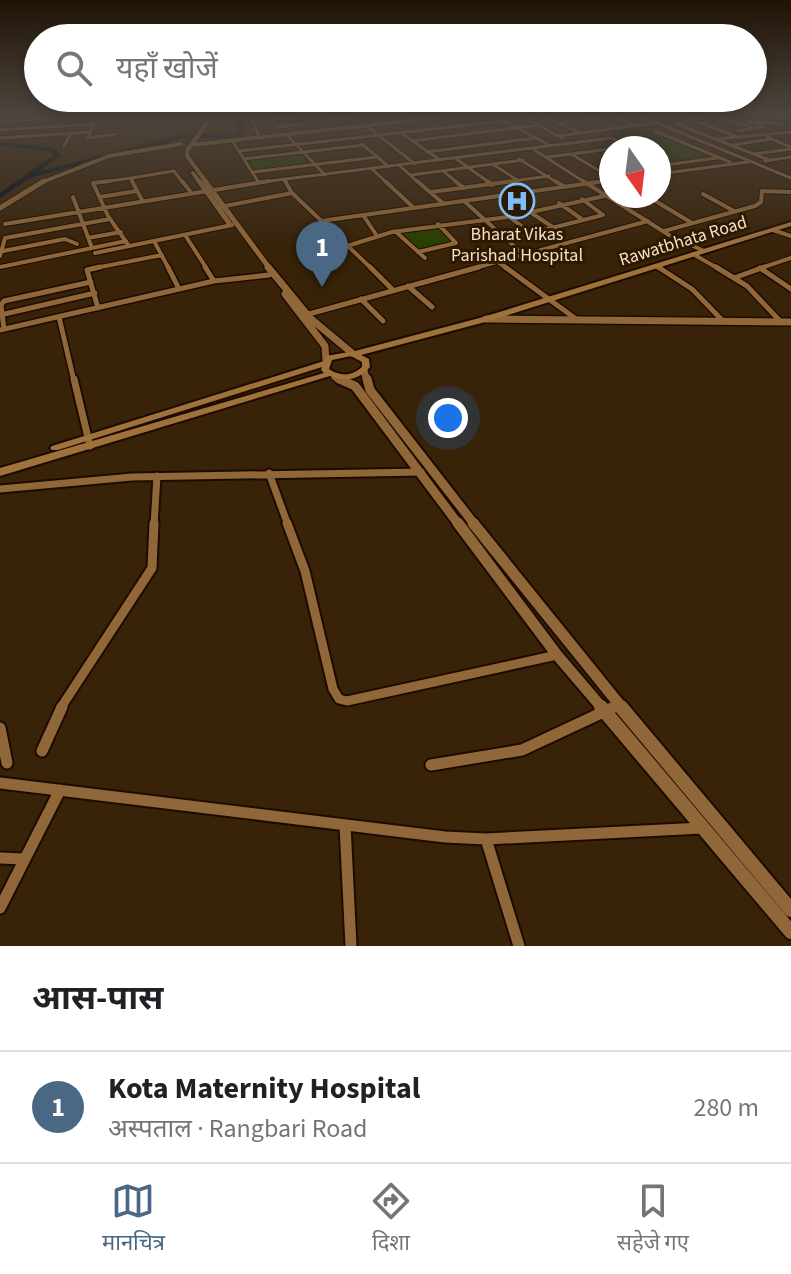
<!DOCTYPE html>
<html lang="hi">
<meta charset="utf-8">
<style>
body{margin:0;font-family:"Source Sans 3","Noto Sans Devanagari",sans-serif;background:#f2f2f2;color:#202124}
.compass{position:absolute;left:599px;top:136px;width:72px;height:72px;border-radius:50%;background:#fff;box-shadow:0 4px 12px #0003;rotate:166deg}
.you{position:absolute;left:448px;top:418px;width:28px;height:28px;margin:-20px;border:6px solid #fff;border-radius:50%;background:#1a73e8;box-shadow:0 0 0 12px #1a73e833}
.badge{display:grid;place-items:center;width:52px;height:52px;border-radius:50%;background:#4a6784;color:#fff;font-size:26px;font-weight:700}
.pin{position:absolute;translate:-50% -66px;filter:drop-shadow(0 2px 4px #0008)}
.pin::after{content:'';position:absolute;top:42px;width:28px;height:24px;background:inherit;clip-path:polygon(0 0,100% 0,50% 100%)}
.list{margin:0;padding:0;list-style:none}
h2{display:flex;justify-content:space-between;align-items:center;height:104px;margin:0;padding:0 32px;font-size:34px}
h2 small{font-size:26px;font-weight:400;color:#757577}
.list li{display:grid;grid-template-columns:52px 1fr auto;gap:24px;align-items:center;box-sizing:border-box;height:112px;padding:0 32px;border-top:2px solid #e0e0e0}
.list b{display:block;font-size:30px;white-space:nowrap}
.list p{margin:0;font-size:26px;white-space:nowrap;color:#757577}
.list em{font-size:26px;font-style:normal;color:#757577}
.icon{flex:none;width:44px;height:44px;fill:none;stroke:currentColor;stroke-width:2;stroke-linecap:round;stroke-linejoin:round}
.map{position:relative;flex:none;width:791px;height:946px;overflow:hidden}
.search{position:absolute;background:#fff;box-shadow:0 4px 12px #0003;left:24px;right:24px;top:24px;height:88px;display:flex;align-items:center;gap:20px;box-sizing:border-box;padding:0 28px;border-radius:44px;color:#757577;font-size:30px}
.sheet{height:216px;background:#fff}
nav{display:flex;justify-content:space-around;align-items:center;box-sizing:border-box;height:112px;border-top:2px solid #e0e0e0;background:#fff;font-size:22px;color:#757577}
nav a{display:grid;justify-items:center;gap:4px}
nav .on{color:#4a6784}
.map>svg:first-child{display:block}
.green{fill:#293e01}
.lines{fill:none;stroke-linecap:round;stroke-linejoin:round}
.river{fill:#040e19;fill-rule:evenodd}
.minor-far5-casing{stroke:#1e0b00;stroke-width:5}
.minor-far4-casing{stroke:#1e0b00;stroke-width:6}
.minor-far3-casing{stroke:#1e0b00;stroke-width:8}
.minor-far2-casing{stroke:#1e0b00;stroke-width:11}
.minor-far1-casing{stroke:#1e0b00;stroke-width:13}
.minor-casing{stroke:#1e0b00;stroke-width:15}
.tertiary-far5-casing{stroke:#1e0b00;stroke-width:6}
.tertiary-far4-casing{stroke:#1e0b00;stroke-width:7}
.tertiary-far3-casing{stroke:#1e0b00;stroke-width:10}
.tertiary-far2-casing{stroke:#1e0b00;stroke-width:13}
.tertiary-far1-casing{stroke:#1e0b00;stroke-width:15}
.tertiary-casing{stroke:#1e0b00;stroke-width:18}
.secondary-casing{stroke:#1e0b00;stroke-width:4}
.minor-far5{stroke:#906738;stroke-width:3}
.minor-far4{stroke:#906738;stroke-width:4}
.minor-far3{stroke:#906738;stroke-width:5}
.minor-far2{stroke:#906738;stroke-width:7}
.minor-far1{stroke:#906738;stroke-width:9}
.minor{stroke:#906738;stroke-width:11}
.tertiary-far5{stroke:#906738;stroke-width:4}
.tertiary-far4{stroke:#906738;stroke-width:5}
.tertiary-far3{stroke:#906738;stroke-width:7}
.tertiary-far2{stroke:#906738;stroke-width:9}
.tertiary-far1{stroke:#906738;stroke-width:11}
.tertiary{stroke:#906738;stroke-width:14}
.secondary{fill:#9f713b;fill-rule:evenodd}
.labels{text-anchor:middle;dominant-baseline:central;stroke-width:6;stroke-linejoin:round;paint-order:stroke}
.far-poi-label{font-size:18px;fill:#f8e0c8;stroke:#2d1901}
.far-street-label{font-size:18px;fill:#f8e0c8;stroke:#2d1901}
</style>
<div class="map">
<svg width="791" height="946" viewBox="0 0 791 946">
<rect width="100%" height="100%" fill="#382309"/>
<path class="green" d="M644,130L705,156L659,160V148H641L617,139L624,136L619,133Z
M299,153L308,164L255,171L249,159Z
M436,227L451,242L419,250L402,232Z"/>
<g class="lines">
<path class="river" d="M236,114H242L244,133L238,137L181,139L30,178L0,198V193L54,155L50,151L0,146V142L54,148L61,155L40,171L181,135L235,134L238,132Z"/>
<g class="minor-far5-casing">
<path id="minor-far5" d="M96,114L88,138L116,134
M250,114L259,137
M290,114L269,117L272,120L297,117
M518,114L562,138
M608,114L632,125
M635,114L791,178
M750,114L776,117
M715,115L751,127
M546,117L580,133
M777,118L791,119
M500,119L549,145
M526,119L563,114
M320,121L384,114
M754,121L780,124
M0,122L87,114
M698,122L735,136
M559,123L598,118
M679,123L715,114
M677,124L769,160
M367,126L415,164
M278,127L303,124
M0,130L93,124
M655,131L730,162
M738,131L764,127L746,120
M401,133L440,160
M286,134L325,175
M558,136L655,123
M767,137L791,147
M0,138L91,132
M718,139L791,132
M232,140L259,183
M412,141L538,125
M362,144L389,167
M733,145L771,139
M64,146L71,133
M533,149L586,183
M239,151L504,121
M427,152L535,138
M571,154L598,170L611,168
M754,154L791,149
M547,157L611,149
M455,158L490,183
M244,159L364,145
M519,159L558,183
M765,161L791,157
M494,165L519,181
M665,165L717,158
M400,166L419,183
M372,169L387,183
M443,171L458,183
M253,172L377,157
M659,174L748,162
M411,175L523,160
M131,178L174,171L183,183
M285,180L287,183
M95,183L131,178L133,183
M254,183L611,138L630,148
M499,183L549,176
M591,183L611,180"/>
</g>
<g class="minor-far4-casing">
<path id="minor-far4" d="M110,181L93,183L108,216L129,246
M132,181L142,200
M182,181L190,191
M285,181L292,193L372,269
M385,181L414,208
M417,181L444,204
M455,181L464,188
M487,181L493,185
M555,181L565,187
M583,181L669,235L704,251
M431,192L514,181
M703,194L734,211
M647,196L692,223
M73,197L92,248
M100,197L137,191
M464,201L524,255
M559,203L583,220
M220,207L292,193
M530,212L554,228
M363,215L377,236
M508,216L538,238
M321,221L605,181
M5,224L269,181
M773,230L791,236
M395,231L425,258
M664,231L755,206L761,202L762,191L791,192
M532,233L603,215L582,199
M185,235L207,269
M88,238L121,232
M154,241L169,269
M347,246L392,232L508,217L609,195
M3,251L65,239L77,244
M418,252L456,243L438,224
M95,253L232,225
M693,254L719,269
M0,256L5,238L110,219
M498,262L508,269
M655,266L662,269
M0,267L126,241
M90,269L162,255
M471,269L648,221
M758,269L791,258"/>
</g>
<g class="minor-far3-casing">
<path id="minor-far3" d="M168,267L179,289
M205,267L214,281
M370,267L393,290
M505,267L576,319
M658,267L692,289L723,321
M716,267L747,286L781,322
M760,268L791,289
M734,278L764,267
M408,286L432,307
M361,299L383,321
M98,308L87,270L100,267
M309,314L479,267
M0,315L95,293
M59,317L74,381
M4,329L1,305L4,301L91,282
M0,330L214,281L269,275"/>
</g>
<g class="minor-far2-casing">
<path id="minor-far2" d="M74,379L90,446
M269,473L288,525
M0,489L132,477L421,472
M154,525L157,476"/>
</g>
<g class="minor-far1-casing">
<path id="minor-far1" d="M287,523L305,571L333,689L339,699L347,701L557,655
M60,709L152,568L154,523
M610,709L619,705"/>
</g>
<g class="minor-casing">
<path id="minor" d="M0,728L7,763
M42,751L62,707
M431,765L522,750L614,707
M0,783L445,837L486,839L702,828
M345,825L351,946
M486,839L519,946
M0,858L25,859
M0,908L60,790"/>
</g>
<g class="tertiary-far5-casing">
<path id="tertiary-far5" d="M191,145L472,114
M190,147L213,114
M188,148L187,156L207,183
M193,173L200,183
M40,183L109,156L181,144"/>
</g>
<g class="tertiary-far4-casing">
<path id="tertiary-far4" d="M199,181L229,223
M205,181L270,269
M0,208L44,181"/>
</g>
<g class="tertiary-far3-casing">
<path id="tertiary-far3" d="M268,267L310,318L352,353
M285,294L325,346L326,361
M486,319L791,322
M364,371L367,381
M335,377L344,381"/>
</g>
<g class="tertiary-far2-casing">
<path id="tertiary-far2" d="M339,379L355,386L459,525
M367,379L370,390L475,525"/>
</g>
<g class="tertiary-far1-casing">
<path id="tertiary-far1" d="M458,523L557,655L603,709
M473,523L623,709"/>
</g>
<g class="tertiary-casing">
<path id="tertiary" d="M601,707L791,932
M621,707L791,910"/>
</g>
<g class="secondary-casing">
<path id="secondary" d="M791,222V226L489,321L361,355L369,359L370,367C359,380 346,382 330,376L0,476V468L324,373L321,370L322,367L58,450H52L50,448L52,446L324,361L326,356L355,351L483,317ZM351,356L362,362V367C352,376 341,377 329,369L332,360Z"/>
</g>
<use href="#minor-far5" class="minor-far5"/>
<use href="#minor-far4" class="minor-far4"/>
<use href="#minor-far3" class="minor-far3"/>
<use href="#minor-far2" class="minor-far2"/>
<use href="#minor-far1" class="minor-far1"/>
<use href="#minor" class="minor"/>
<use href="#tertiary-far5" class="tertiary-far5"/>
<use href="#tertiary-far4" class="tertiary-far4"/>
<use href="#tertiary-far3" class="tertiary-far3"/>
<use href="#tertiary-far2" class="tertiary-far2"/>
<use href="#tertiary-far1" class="tertiary-far1"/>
<use href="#tertiary" class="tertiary"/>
<use href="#secondary" class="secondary"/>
</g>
<linearGradient id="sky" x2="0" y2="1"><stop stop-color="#1f1305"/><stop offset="0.46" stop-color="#4d453e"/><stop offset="1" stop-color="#4d453e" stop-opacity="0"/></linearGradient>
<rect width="791" height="247" fill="url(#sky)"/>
<defs>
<g id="hospital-ring" transform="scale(1.8)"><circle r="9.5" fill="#2d1901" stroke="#7ebdf9" stroke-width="1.5"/><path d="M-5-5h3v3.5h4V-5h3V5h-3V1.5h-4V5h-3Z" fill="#7ebdf9"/></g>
</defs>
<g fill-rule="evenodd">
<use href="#hospital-ring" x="517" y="201"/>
</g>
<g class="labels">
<g class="far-poi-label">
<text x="517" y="234">Bharat Vikas<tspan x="517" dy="21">Parishad Hospital</tspan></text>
</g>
<g class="far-street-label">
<text transform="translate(683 241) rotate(-17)">Rawatbhata Road</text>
</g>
</g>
</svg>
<svg class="compass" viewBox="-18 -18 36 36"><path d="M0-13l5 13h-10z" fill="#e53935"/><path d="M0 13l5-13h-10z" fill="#757577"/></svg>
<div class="you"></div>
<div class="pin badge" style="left:322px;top:287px">1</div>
<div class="search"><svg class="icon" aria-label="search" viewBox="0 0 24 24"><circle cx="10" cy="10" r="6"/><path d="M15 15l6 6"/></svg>यहाँ खोजें</div>
</div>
<section class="sheet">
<h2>आस-पास<small></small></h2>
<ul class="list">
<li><span class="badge">1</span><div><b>Kota Maternity Hospital</b><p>अस्पताल · Rangbari Road</p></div><em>280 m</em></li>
</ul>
</section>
<nav>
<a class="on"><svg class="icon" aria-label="map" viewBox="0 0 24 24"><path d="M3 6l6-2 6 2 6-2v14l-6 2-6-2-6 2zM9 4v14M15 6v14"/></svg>मानचित्र</a>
<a><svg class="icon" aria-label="directions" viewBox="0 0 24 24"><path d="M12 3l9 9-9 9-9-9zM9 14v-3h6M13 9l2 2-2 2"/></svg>दिशा</a>
<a><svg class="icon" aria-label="saved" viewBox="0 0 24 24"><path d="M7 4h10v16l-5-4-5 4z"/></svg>सहेजे गए</a>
</nav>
